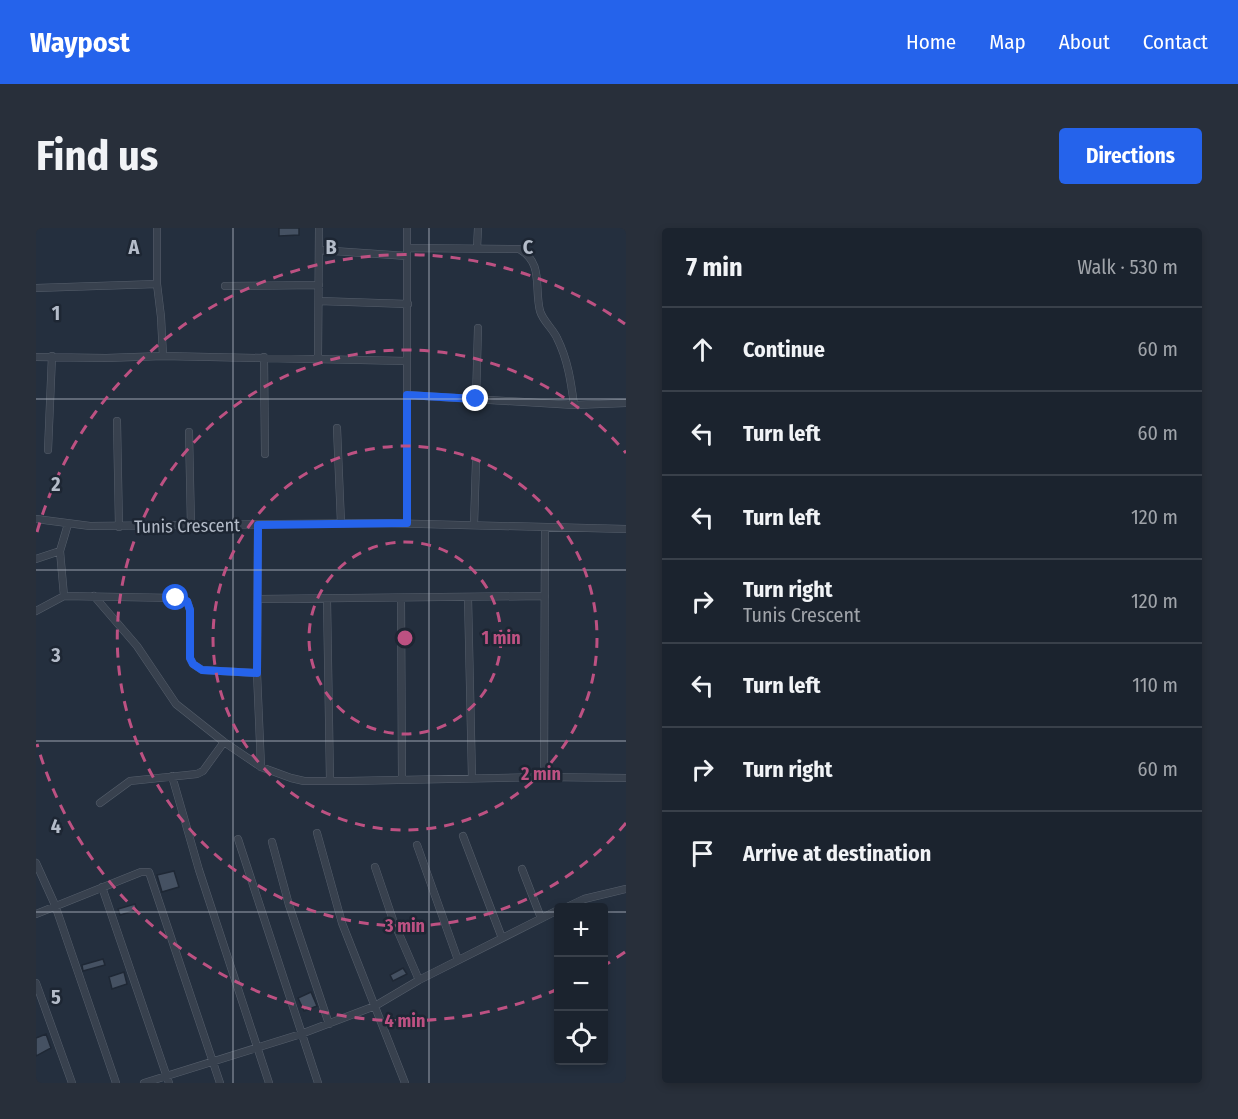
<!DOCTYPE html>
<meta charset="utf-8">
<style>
body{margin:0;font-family:"Fira Sans Condensed",sans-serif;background:#282f3a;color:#f1f3f6}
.controls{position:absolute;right:18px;bottom:18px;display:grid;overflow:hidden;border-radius:6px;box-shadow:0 3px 9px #0003}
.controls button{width:54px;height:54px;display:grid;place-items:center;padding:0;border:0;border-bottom:2px solid #39404a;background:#1b232e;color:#f1f3f6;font:30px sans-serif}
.stop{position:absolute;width:18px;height:18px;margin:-14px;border:4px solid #2563eb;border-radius:50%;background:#fff}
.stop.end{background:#2563eb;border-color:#fff;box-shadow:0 2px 6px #0008}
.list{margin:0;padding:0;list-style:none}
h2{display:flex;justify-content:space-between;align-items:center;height:78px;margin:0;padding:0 24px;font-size:26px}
h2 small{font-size:20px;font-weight:400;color:#a0a4aa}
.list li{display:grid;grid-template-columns:39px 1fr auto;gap:18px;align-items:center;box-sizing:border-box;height:84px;padding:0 24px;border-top:2px solid #39404a}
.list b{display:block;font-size:22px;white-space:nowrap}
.list p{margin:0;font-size:20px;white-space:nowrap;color:#a0a4aa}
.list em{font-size:20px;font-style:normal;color:#a0a4aa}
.icon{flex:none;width:33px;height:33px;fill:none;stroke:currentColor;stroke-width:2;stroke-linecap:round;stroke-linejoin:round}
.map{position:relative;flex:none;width:590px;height:855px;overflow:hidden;border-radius:6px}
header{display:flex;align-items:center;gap:36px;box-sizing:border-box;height:84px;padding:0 30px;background:#2563eb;color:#fff}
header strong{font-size:28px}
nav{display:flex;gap:33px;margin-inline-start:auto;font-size:21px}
.intro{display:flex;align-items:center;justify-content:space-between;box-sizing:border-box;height:144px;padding:0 36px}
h1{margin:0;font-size:42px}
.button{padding:15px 27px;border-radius:6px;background:#2563eb;color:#fff;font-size:21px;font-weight:700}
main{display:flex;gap:36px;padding:0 36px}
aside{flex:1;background:#1b232e;border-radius:6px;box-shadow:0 3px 9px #0003}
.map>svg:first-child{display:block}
.building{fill:#455162;stroke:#1f2835;stroke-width:1.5}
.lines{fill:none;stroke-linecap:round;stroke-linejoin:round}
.street-casing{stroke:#565f6c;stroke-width:8}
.street{stroke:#38414e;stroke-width:7}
.route{stroke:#2563eb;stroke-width:8}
.grid{fill:none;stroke:#b4bcc9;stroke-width:1.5;stroke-opacity:0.55}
.ring{fill:none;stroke:#bd5182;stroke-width:3;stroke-dasharray:10 8}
.labels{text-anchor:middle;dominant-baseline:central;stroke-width:5;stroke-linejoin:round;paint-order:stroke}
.street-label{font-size:18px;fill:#b4bcc9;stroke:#1d2633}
.grid-label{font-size:20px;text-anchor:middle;font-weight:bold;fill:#b4bcc9;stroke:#1d2633;stroke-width:5;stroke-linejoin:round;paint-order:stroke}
.centre{fill:#bd5182;stroke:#1d2633;stroke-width:3}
.ring-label{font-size:18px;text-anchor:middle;font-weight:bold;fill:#bd5182;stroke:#1d2633;stroke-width:5;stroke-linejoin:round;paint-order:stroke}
</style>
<header>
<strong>Waypost</strong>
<nav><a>Home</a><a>Map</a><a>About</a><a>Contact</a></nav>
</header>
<div class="intro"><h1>Find us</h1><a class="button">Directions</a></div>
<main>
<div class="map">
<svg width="590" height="855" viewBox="0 0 590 855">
<rect width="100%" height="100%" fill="#242f3e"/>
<path class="building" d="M243,0H263V7L243,8Z
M138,643L143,659L126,664L121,647Z
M99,676L101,682L84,687L82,681Z
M67,731L69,737L47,743L46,737Z
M367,740L371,746L357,753L354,747Z
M88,744L91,756L76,761L73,749Z
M275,764L281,778L268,783L262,770Z
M10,806L15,820L0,828V810Z"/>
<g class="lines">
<g class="street-casing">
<path id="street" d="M121,0V56L125,89L127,128
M371,0V295
M372,20L483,21C508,35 498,59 504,83C507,93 517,101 521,110C532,132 535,154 538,177
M441,20L442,0
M283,22L371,28
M189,58L283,57
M0,60L121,56
M283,73L372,76
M0,129L70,130L127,128L371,133
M228,129L229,226
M282,131L283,0
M371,167L538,177L590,175
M440,171L442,100
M81,193L83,299
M301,200L305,295
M153,204L155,298
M12,222L16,128
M0,291L54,298L346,295L590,301
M222,297L221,445L225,539
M438,297L440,234
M0,331L24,323
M28,368L24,323L32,296
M58,368L101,418L140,476L188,514L225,539L255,550L268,553H312L508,549L590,550
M432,369L436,550
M365,370L366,551
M222,371L509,368
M291,371L294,553
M0,383L28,368L140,370L151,373L154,382V430L157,436L166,442L221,445
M136,548L163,642L233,855
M508,549L509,300
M64,575L94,553L161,546L167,543L188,514
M281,605L306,695L369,855
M427,608L466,710
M202,611L282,855
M236,614L253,677L293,796
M381,617L422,732
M0,635L19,677L80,855
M339,639L357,692L383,752
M486,641L505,690
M66,659L133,855
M529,680L548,671L590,661
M0,686L105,644H113L184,855
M0,755L36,855
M108,855L265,806L339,778L383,752L522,682"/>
</g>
<use href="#street" class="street"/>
</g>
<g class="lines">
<path class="route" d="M140,370L151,373L154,382V430L157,436L166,442L221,445L222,297L371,295V167L440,171"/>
</g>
<path class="grid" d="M197,0V855M393,0V855M0,171H590M0,342H590M0,513H590M0,684H522M568,684H590"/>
<g class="ring">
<circle cx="369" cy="410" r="96"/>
<circle cx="369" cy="410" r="192"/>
<path d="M590 595A288 288 0 1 1 590 225"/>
<path d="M589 724A383 383 0 0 1 569 737M522 761A383 383 0 0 1 1 516M1 304A383 383 0 0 1 589 96"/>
</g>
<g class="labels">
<g class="street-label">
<text transform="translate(151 298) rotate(-1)">Tunis Crescent</text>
</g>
</g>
<g class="grid-label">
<text x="98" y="26">A</text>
<text x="295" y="26">B</text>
<text x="492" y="26">C</text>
<text x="20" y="92">1</text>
<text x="20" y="263">2</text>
<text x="20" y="434">3</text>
<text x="20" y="605">4</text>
<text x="20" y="776">5</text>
</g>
<circle cx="369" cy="410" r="9" class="centre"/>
<g class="ring-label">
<text x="465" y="416">1 min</text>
<text x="505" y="552">2 min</text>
<text x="369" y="704">3 min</text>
<text x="369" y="799">4 min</text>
</g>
</svg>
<div class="controls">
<button>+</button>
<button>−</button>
<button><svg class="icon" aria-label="locate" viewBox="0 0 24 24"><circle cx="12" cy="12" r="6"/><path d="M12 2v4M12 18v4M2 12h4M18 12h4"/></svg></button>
</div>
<div class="stop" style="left:140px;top:370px"></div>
<div class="stop end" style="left:440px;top:171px"></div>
</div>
<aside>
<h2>7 min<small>Walk · 530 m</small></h2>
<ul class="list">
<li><svg class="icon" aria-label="ahead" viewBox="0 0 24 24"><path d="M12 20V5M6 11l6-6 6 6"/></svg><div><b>Continue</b></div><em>60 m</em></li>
<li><svg class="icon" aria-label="left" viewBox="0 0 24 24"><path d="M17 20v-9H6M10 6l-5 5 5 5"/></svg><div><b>Turn left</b></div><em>60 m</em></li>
<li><svg class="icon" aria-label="left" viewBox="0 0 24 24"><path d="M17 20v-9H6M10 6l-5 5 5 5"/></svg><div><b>Turn left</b></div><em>120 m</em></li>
<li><svg class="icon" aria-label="right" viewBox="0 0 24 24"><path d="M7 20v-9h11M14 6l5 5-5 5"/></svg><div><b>Turn right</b><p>Tunis Crescent</p></div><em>120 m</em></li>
<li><svg class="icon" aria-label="left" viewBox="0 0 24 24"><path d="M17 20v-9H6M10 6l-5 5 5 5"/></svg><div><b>Turn left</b></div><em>110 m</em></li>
<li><svg class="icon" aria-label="right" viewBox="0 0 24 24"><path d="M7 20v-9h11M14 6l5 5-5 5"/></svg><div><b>Turn right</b></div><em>60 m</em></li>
<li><svg class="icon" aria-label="arrive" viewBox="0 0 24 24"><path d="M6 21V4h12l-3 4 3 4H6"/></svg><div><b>Arrive at destination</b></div></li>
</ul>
</aside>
</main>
